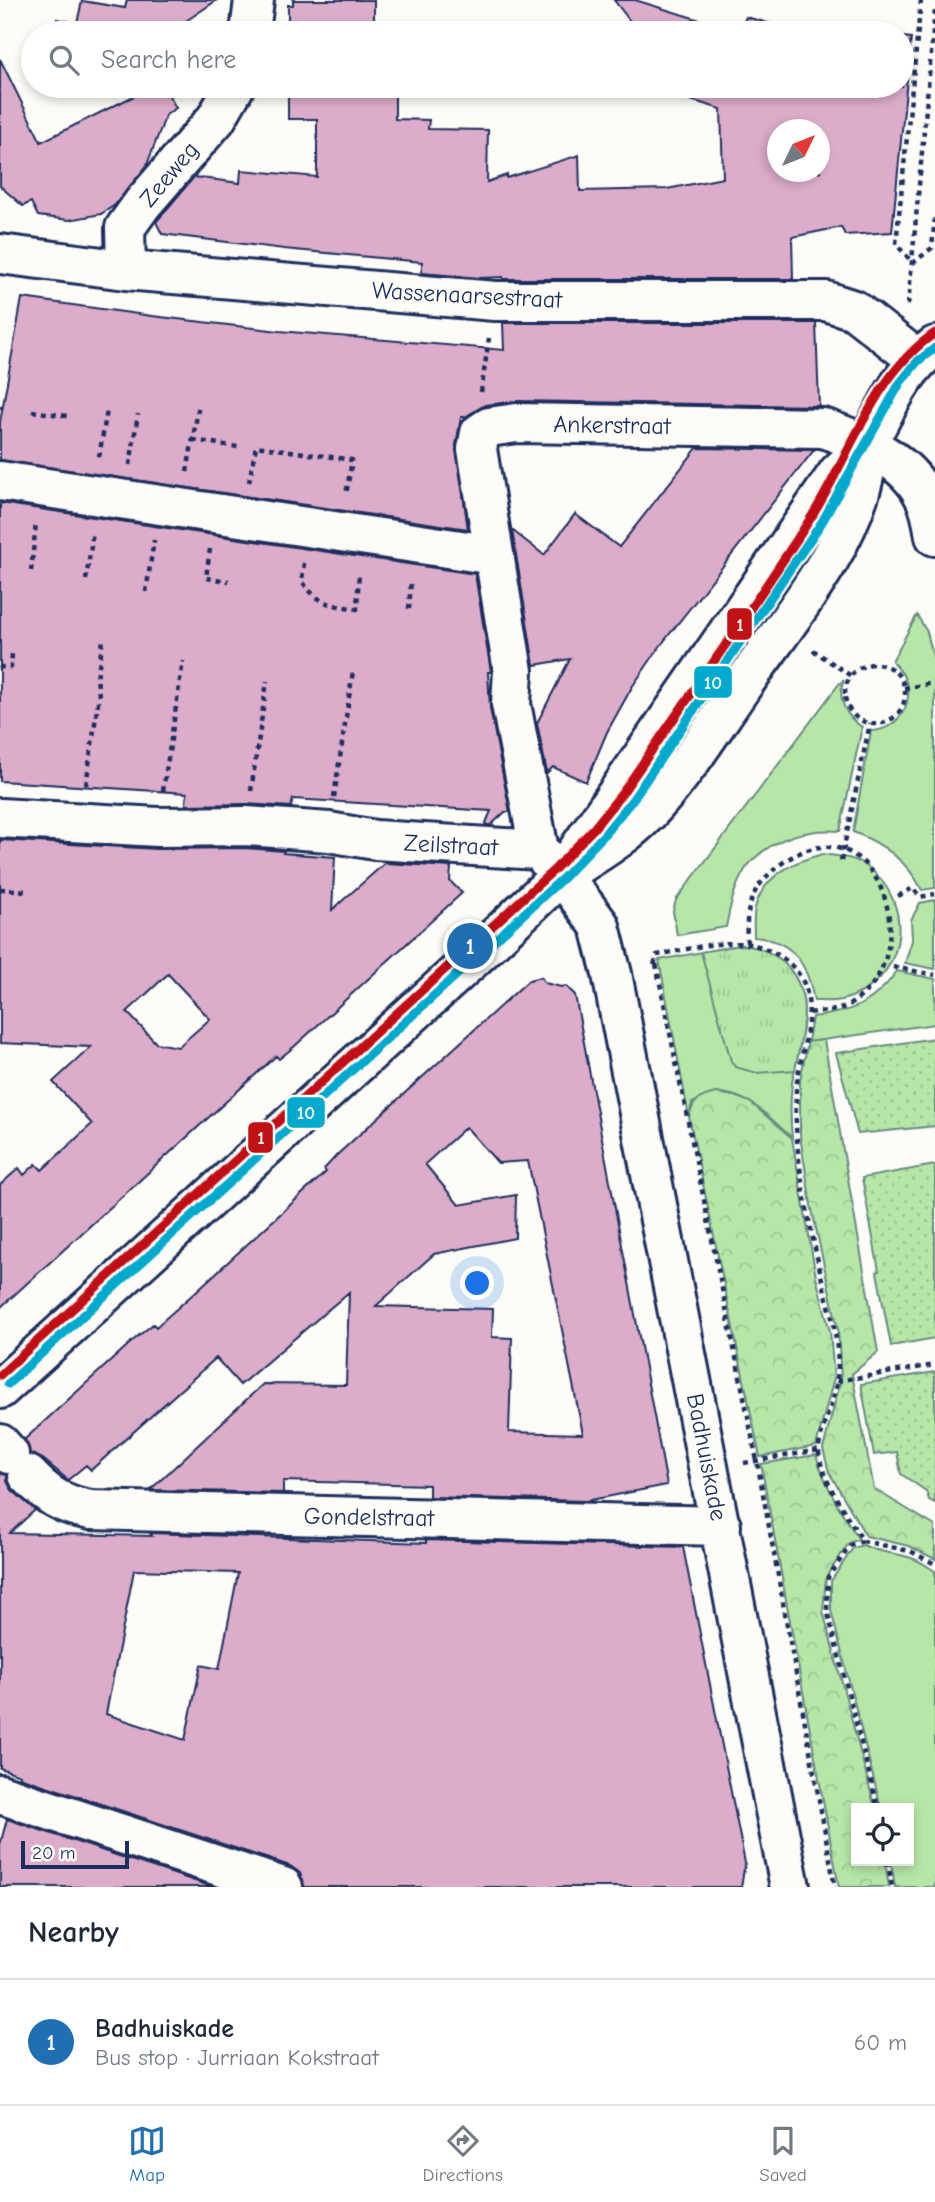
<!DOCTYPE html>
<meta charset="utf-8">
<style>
body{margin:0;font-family:"Comic Neue",sans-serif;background:#f2f2f3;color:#1f2937}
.controls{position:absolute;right:21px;bottom:21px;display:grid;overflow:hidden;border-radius:0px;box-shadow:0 4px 10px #0003}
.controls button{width:63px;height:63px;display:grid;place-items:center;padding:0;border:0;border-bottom:2px solid #e0e1e3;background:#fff;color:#1f2937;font:35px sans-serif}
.compass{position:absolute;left:767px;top:119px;width:63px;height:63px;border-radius:50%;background:#fff;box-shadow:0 4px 10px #0003;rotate:47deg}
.scale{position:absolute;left:21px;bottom:18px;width:108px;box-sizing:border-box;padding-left:7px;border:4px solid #1b2f5e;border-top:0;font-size:19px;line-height:24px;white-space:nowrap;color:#1b2f5e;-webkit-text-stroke:5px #fdfcf7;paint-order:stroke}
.you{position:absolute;left:478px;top:1284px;width:24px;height:24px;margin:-18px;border:5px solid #fff;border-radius:50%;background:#1a73e8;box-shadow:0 0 0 10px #1a73e833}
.badge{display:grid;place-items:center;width:46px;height:46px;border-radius:50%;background:#1f6fb2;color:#fff;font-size:23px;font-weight:700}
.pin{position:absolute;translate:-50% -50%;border:4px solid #fff;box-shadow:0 2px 7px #0006}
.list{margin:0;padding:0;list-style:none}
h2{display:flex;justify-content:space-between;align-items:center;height:91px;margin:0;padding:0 28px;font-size:30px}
h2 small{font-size:23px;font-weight:400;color:#747a83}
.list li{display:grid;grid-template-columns:46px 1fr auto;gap:21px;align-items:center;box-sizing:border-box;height:126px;padding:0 28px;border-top:2px solid #e0e1e3}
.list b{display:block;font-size:26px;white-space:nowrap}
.list p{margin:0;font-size:23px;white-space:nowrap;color:#747a83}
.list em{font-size:23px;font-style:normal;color:#747a83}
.icon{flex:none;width:38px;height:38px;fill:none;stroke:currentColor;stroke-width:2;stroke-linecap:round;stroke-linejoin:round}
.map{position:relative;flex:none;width:935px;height:1887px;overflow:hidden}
.search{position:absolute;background:#fff;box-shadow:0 4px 10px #0003;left:21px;right:21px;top:21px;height:77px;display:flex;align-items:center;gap:18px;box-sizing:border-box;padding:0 24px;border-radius:38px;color:#747a83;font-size:26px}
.sheet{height:217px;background:#fff}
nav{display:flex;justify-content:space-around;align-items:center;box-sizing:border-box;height:98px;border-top:2px solid #e0e1e3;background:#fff;font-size:19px;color:#747a83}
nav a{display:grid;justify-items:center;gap:4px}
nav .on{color:#1f6fb2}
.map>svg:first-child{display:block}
.grass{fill:#b6e7a7;stroke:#688b82;stroke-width:2}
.forest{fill:url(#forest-crowns);stroke:#688b82;stroke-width:2}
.park{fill:url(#park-tufts);stroke:#688b82;stroke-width:2}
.garden{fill:url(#garden-dots);stroke:#688b82;stroke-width:2}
.building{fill:#ddaccb;stroke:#1b2f5e;stroke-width:2;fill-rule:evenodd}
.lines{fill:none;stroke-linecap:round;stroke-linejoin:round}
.minor-casing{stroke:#1b2f5e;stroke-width:44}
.secondary-casing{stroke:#1b2f5e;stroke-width:44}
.path{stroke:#1b2f5e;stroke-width:4.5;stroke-dasharray:5 5;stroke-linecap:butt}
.minor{stroke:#fdfcf7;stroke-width:38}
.secondary{stroke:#fdfcf7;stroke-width:38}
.tram-1-casing{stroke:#fdfcf7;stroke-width:14}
.tram-2-casing{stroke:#fdfcf7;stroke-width:14}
.tram-1{stroke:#c01115;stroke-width:9}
.tram-2{stroke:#00a9ce;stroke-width:9}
.labels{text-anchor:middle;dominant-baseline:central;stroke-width:5;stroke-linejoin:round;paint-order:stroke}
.street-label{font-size:24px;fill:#1b2f5e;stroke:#fdfcf7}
.line-badge{stroke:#fdfcf7;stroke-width:2.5}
.badge-label{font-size:19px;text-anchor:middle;font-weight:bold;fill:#fff}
</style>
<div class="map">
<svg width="935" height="1887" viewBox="0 0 935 1887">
<defs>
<pattern id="forest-crowns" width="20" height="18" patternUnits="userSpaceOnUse" patternTransform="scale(1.75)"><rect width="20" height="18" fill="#b6e7a7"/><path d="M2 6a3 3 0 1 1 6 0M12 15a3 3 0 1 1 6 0" fill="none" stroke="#9cc692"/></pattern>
<pattern id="park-tufts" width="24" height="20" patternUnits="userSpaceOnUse" patternTransform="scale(1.75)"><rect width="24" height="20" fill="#b6e7a7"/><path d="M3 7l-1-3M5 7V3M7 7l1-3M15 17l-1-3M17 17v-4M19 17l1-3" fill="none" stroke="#9cc692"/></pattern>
<pattern id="garden-dots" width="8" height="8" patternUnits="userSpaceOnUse" patternTransform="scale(1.75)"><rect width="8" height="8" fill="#b6e7a7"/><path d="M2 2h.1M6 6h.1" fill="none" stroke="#9cc692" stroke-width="1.8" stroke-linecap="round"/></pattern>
</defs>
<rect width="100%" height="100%" fill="#fdfcf7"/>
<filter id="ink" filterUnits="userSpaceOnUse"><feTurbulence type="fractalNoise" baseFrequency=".0143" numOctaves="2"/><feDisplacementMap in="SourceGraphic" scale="14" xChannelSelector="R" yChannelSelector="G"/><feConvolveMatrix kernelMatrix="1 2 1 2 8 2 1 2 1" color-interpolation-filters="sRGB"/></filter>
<g filter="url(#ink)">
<path class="grass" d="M917,615L927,632L935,664V888L922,890C907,860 883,843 853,832L871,731C896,731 916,704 905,679C903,673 896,667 892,661Z
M844,680C836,698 846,717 862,727L840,831C808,828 775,837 751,862C736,878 730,906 726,927L677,935L673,911L676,900L839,684Z
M823,854C836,856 853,857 865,865C918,902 907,985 841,1000C833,1002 823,1001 814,1001C808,965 794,940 754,937C754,928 753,917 755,908C763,876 794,861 823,854Z
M935,900V969L905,963L912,940L911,920L920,903Z
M740,945C760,947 775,953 788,968C818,1000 798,1045 792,1083C790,1102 790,1119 792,1138C771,1119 748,1093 718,1093C710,1093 700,1100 692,1103L689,1117L659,960Z
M897,971L935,979V1024L808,1042L812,1017C851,1012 873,1005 897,971Z
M863,1545C880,1554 897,1552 914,1559C922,1562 928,1567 935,1571V1887H895L891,1861H909V1808H881L831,1610V1581L853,1548Z"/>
<path class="forest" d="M824,1040L878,1352L852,1374L874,1489L935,1526V1559L909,1546L866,1536L829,1472L823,1449L841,1379L838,1330L811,1205L800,1136V1080L808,1042Z
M716,1093L734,1096L750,1102L792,1138L816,1277L830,1331L834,1378L816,1446L760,1457L689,1117C693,1100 699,1097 716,1093Z
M816,1455C825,1485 841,1513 859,1539L849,1543L826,1577L823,1611L875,1808H856V1861H885L889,1887H839L761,1464Z"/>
<path class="park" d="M740,945C758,946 773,952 785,964C815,994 802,1033 795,1070L757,1073L735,1067L731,1061L701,952Z"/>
<path class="garden" d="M935,1038V1126L858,1134L836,1053Z
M935,1165V1338L891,1346L877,1272L879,1271L862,1178Z
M935,1372V1503L929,1500L926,1491L901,1474L897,1452L874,1455L861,1384Z"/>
<path class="building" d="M127,0H217L183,23L189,33H55L57,19L77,23L82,1L125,8Z
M293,0H374V33H288V5H293Z
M614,0H635L739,32L746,17L805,33H639Z
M902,37L911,38L892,232L845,235L841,227L792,237L793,279H503V277L480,278L422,273V262L284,249L162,234L156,222L194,177L240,183L241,170L317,177V119H288V86L395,87V119L429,120L428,129L488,130L487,182L507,175V178L579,155L580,191L667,189L723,178L721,109L684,98L688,86H902ZM778,130H820V172H778Z
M0,59L41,142L150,88L141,86H174L172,93L167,92L176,108L166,115L146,167L115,205L101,214L69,220L38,216L31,202L23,206L0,186Z
M22,298L152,316L279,331L504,350L503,323H816L819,406L517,401L485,405L465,417H461L456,445L468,529L0,460V422Z
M697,448L814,450L661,645L632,687L607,732L586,782L553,767L547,773L537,723L570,659L534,665L512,530L544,555L575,514L619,547Z
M0,503L475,574L491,672H488L490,708L510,812H505L491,825H485L491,811L293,799L291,807L246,804L186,805L187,793L0,781Z
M0,840L157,849L245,848L284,851L283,853L335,857L332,910L385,863L451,867L450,881L462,893L295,1046L279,1059L276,1056L0,1308V1185L19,1168L24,1175L36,1164L42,1170L92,1124L53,1082L91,1047L0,1043ZM168,974L210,1019L178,1047L156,1043L127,1012Z
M541,977L545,983L561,987L566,986L575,995L667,1485L586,1501L429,1497V1485L283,1481V1493L150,1490L263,1384L346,1385L349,1292L240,1385L216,1358L91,1470L86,1465L68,1480L43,1459L30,1454L25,1439L137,1337L153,1324L156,1327L192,1295L326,1172L324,1169L338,1154L529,980ZM466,1127L498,1163L528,1161L583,1434L509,1432L512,1338L492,1337L493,1309L376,1306L434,1254L515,1238L516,1195L459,1205L425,1164Z
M0,1473L7,1475V1481L12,1490L35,1510L10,1533L152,1536L150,1533L397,1542L426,1543V1540L683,1547L745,1863L741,1887H304L300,1873L290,1866L19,1777L20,1775L0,1768ZM134,1570L238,1573L219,1669L201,1665L185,1740L106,1714Z
M7,1819L213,1887H0V1845Z"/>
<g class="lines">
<g class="minor-casing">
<path id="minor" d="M250,33L254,0
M0,254L126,270L495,301H826L854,310L918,360
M126,270L125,228L143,203L216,119L235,86
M0,481L494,555
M0,818L158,827L246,826L329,832L375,840L539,850L568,883L600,926L612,974L790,1887
M539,850L511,704L513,671L477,449L480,433L489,427L517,423L823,428C861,441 907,459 925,498C931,510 933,523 935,536
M0,1444L9,1454
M28,1475C48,1496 62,1505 91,1510L721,1526
M0,1794L283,1887"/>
</g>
<g class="secondary-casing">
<path id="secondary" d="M578,865C607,847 635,829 657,803C689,767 714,726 742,686C785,624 847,552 864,476C867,466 866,455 867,444
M0,1389L478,954L561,875L838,473C848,463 861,453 868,441C889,406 901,371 935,346"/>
</g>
<path class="path" d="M921,0L896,244L913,263L932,248L935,217
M908,305L935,10
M481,392L489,338
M0,407H3
M32,411L67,416
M193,440L238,447
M99,457L107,410
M130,465L138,414
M187,472L199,404
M249,482L256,446L352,460L346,495
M210,549L206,578L229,581
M304,563L302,581C319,605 329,604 357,609L359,572
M31,571L36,523
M86,580L93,532
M146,592L154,540
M409,609L411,580
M813,650L851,676
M845 694a30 30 0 1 1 60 0a30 30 0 1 1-60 0Z
M0,669L1,667H11L12,654
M904,688L935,683
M86,785L99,696L97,678L103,640
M163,791L183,661
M251,791L267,681
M334,797L353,671
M841,861L870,723
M0,889L28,891
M898,896L913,888L920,897L935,894
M747,943C745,906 751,887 781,864C876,793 935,961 845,1007C834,1012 820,1011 808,1013
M656,964L757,1461L835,1887
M654,965L657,955C703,947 754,928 792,966C826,1000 798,1052 796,1092C793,1153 808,1216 821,1275C825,1294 832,1313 835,1332C837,1346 839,1365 837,1379C836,1399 818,1434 819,1451C820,1478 848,1517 863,1541L910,1551L935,1564
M893,967L935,975
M837,1381L935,1365
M744,1463L819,1450
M863,1541L851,1545L828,1577L827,1610L878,1808
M888,1861L892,1887"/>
<use href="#minor" class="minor"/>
<use href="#secondary" class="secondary"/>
<g class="tram-1-casing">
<path id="tram-1" d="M0,1375L555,869L594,828L623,792C686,700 752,610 812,516C851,455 873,375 935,333"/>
</g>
<g class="tram-2-casing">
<path id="tram-2" d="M8,1384L563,878L603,836L633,799L822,522L900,383L918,361L935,348"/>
</g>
<use href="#tram-1" class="tram-1"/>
<use href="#tram-2" class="tram-2"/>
</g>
</g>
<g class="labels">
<g class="street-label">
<text transform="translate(169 174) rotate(-50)">Zeeweg</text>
<text transform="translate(467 295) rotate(3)">Wassenaarsestraat</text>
<text transform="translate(612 425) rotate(1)">Ankerstraat</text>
<text transform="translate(451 845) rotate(3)">Zeilstraat</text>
<text transform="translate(707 1457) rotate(79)">Badhuiskade</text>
<text transform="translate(369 1517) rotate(1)">Gondelstraat</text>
</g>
</g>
<g class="line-badge">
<rect x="726" y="607" width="27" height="34" rx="7" fill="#c01115"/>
<rect x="693" y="665" width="40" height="34" rx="7" fill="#00a9ce"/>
<rect x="286" y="1096" width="40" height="33" rx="7" fill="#00a9ce"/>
<rect x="247" y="1121" width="27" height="33" rx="7" fill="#c01115"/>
</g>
<g class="badge-label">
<text x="740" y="631">1</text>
<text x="713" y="689">10</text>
<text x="306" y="1119">10</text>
<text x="261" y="1144">1</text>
</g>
</svg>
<div class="controls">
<button><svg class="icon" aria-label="locate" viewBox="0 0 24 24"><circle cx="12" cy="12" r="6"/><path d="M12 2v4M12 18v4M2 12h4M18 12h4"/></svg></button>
</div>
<svg class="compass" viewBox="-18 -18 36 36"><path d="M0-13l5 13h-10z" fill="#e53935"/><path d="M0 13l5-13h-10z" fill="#747a83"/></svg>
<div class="scale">20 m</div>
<div class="you"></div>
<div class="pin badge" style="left:470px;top:946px">1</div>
<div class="search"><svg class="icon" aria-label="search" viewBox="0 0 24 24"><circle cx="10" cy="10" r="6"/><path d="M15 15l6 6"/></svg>Search here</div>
</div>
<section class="sheet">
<h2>Nearby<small></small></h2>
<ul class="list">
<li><span class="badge">1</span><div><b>Badhuiskade</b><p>Bus stop · Jurriaan Kokstraat</p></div><em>60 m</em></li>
</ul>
</section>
<nav>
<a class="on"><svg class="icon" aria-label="map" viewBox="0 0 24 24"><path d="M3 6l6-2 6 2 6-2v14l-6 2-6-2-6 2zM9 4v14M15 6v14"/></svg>Map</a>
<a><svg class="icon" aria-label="directions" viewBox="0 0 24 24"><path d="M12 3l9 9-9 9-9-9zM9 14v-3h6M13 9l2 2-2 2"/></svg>Directions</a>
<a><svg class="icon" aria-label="saved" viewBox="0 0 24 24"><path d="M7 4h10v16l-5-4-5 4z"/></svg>Saved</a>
</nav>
